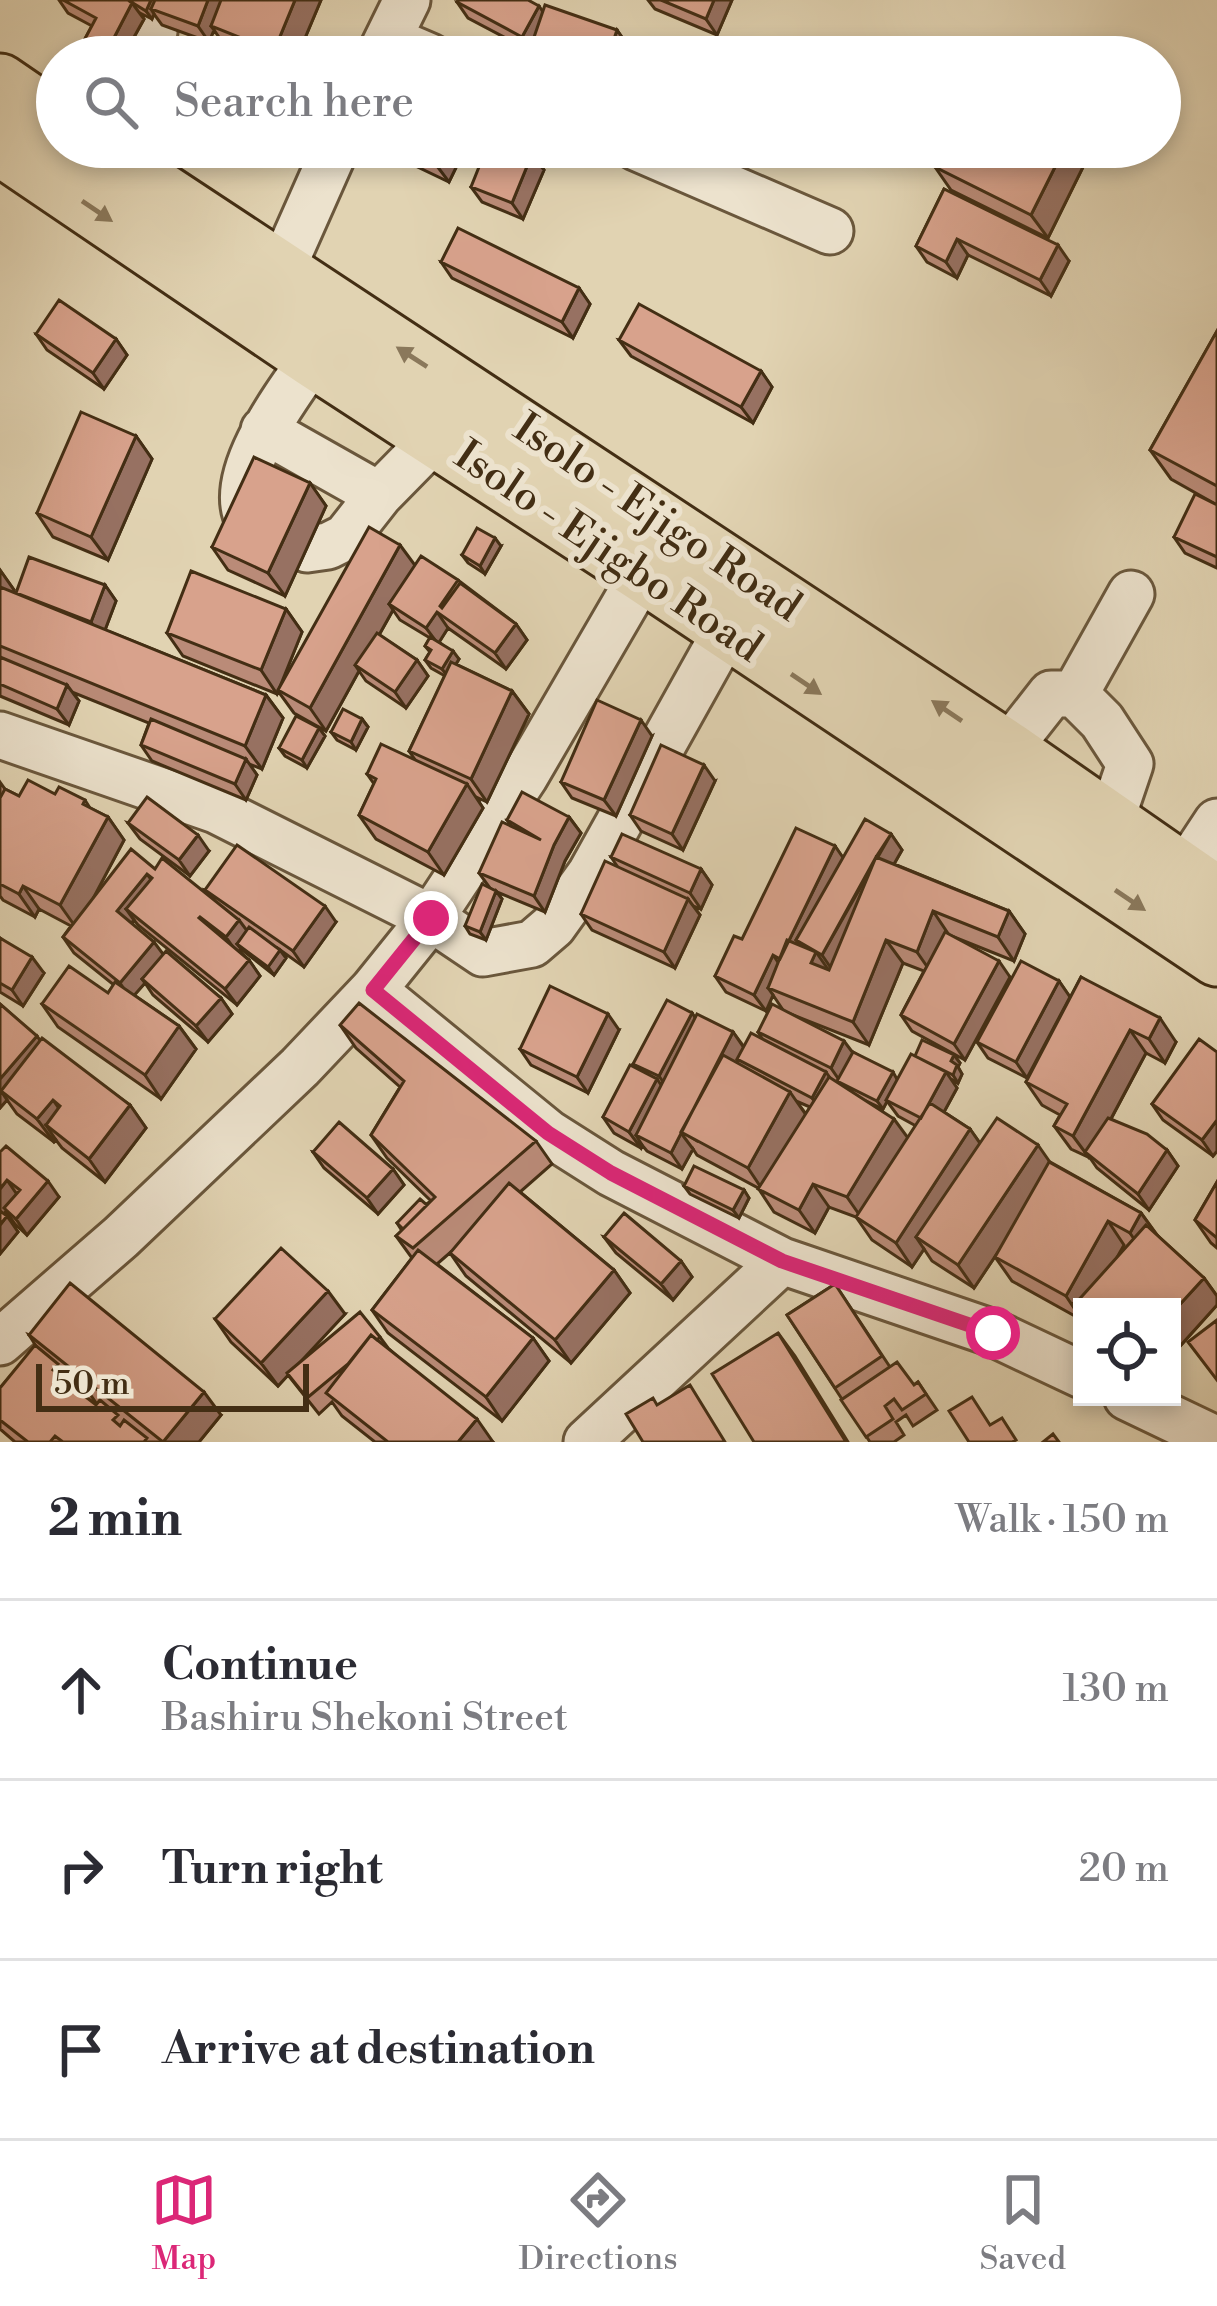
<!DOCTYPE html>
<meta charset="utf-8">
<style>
body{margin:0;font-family:"Libre Bodoni",serif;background:#f2f2f3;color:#2b2b33}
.controls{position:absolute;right:36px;bottom:36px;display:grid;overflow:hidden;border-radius:0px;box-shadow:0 6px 18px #0003}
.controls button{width:108px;height:108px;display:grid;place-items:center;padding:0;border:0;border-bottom:3px solid #e1e1e2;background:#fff;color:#2b2b33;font:60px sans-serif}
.scale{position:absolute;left:36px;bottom:30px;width:273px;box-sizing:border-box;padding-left:12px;border:6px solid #432e14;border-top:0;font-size:33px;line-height:42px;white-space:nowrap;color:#432e14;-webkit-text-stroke:9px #ece2cd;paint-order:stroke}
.stop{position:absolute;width:36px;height:36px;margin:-27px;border:9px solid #db2777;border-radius:50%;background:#fff}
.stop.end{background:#db2777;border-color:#fff;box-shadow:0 3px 12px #0008}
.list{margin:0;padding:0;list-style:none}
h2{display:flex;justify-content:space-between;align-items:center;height:156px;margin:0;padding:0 48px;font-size:51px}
h2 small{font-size:39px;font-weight:400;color:#7c7c81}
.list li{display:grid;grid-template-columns:78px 1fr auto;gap:36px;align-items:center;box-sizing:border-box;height:180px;padding:0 48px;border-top:3px solid #e1e1e2}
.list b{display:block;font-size:45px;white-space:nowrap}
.list p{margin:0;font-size:39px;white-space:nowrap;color:#7c7c81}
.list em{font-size:39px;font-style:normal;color:#7c7c81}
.icon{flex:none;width:66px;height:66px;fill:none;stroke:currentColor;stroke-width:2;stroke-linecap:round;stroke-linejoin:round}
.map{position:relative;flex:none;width:1217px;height:1442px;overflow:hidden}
.search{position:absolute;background:#fff;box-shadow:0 6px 18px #0003;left:36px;right:36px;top:36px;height:132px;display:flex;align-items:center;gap:30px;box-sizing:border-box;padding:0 42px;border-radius:66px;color:#7c7c81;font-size:45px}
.sheet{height:696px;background:#fff}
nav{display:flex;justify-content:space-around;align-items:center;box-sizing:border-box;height:168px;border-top:3px solid #e1e1e2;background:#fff;font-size:33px;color:#7c7c81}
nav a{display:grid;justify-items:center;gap:6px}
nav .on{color:#db2777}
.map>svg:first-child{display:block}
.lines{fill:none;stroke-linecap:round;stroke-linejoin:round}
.minor-casing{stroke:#6a573c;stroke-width:51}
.major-casing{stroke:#432e14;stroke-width:63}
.minor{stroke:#ece2cd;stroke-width:45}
.major{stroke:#e1d3b2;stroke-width:57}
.wall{fill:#ba8b78;stroke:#432e14;stroke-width:3;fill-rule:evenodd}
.shaded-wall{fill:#977162;stroke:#432e14;stroke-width:3}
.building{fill:#d8a28c;stroke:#432e14;stroke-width:3}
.oneway{fill:#8a785b}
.route{stroke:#db2777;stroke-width:15}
.labels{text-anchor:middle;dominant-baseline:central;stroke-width:12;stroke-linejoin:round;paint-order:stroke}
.street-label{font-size:42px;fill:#432e14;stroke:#ece2cd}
</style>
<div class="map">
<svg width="1217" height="1442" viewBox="0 0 1217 1442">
<rect width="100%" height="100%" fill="#e1d3b2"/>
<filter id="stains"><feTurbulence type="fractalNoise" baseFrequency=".00167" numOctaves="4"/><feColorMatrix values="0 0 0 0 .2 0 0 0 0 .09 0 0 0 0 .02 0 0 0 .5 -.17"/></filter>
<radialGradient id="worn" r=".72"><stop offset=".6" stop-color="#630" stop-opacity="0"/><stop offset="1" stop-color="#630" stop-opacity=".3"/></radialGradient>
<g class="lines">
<g class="minor-casing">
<path id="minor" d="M388,39L430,57
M142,57L154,32
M379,57L407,0
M636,147L830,231
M281,271L336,147
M264,430L379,495
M249,521C221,470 305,373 332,331
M307,549L328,546L346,537L379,495L436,437L452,410
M1075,694L1131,594
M0,735L216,810L431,918L483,953L532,944L553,926L591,873L726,631
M1007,750L1051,694H1075L1102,721L1130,764L1111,820
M1184,872L1217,822
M373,990L548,1133L611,1173L782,1261L993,1333L1082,1375
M0,1342L121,1237L300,1067L373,990L431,918L525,776L643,573
M1127,1397L1217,1440
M587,1442L782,1261"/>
</g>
<g class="major-casing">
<path id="major" d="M0,83L57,122
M0,146L314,359L643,573L1217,957
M93,147L1007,750L1217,896"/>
</g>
<use href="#minor" class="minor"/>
<use href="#major" class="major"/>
</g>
<path class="wall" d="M59,0H321L297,57H247L227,49L214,30L209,42L162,25L154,14L152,19L140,13L144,19L123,57H84L79,50L92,26L68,13Z
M648,0H732L717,35L655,9Z
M457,2L543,11L617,30L628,46L624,57H538L534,51V53L468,18Z
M391,147H466L449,182L399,158Z
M742,147H769L764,157Z
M532,154L544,170L523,219L482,202L471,187Z
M1085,163L1048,238L951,190L935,167Z
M944,189L1069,261L1051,296L968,255L957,278L927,262L916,246Z
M441,262L579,288L590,304L573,338L452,278Z
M1217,331V505L1171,479L1150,450Z
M36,334L116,339L127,355L104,389L47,350Z
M619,340L761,371L772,387L753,423L631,356Z
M136,436L152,459L108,560L53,537L37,513Z
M310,483L326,506L285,596L228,570L212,547Z
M1217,505V568L1185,553L1174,537Z
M501,546L485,574L468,563L462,555Z
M415,565L458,580L516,624L527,640L506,669L448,628L439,642L459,659L456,664L512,691L529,714L487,802L476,797L483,808L444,875L376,839L359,815L374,784L367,774L416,761L409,751L445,676L431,668L425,660L430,652L425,646L430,638L400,620L393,610L379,635L417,660L428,676L406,708L366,681L359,671L326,731L294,713L278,691L277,694L183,656L167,633L286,609L302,632L281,684Z
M0,570L14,590L13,593L105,585L116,601L105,630L266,695L283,718L262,769L249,764L257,775L246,800L152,761L141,745L149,723L72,692L79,701L69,725L0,696Z
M362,719L368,727L356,750L337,740L331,732Z
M319,728L325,736L307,768L285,756L279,748Z
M652,736L616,816L572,798L561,782Z
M715,781L683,850L641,831L630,815Z
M0,782L5,789L19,796L55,794L85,800L90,808L108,817L124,840L93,898L155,869L210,897L205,890L336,922L304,967L276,947L286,958L274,975L241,949L239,951L249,960L260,976L237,1005L138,925L134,920L131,923L163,954L221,998L232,1014L208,1042L153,995L145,983L134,995L179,1026L196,1049L161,1099L58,1027L42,1004L108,993L114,985L74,953L63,937L71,926L39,909L35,917L3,900L0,896Z
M569,817L581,833L565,861L545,912L497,892L502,899L486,940L470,934L465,926L490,888L479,873L512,827L507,820Z
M128,823L209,851L190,876L140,839Z
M891,834L902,850L894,864L1009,911L1025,934L1014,961L949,935L1010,977L965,1060L912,1031L901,1015L924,971L903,963L869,1045L788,1013L898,1079L915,1056L954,1055L960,1063L958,1067L962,1074L958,1083L951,1079L957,1088L944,1112L970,1129L980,1143L1050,1162L1141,1213L1156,1234L1204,1278L1217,1296V1305L1172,1355L1082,1307V1320L1012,1281L995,1257L998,1252L974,1288L932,1261L924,1249L912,1267L872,1240L856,1217L829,1207L815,1233L774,1212L758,1188L697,1155L693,1149L682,1169L647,1151L642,1145L641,1148L614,1133L603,1117L636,1069L633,1064L692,1013L695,1018L733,1032L744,1047L763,1040L758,1032L783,1010L773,995L766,1011L726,992L715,976L742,939L835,846L843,858ZM864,1100L883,1109L887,1101L898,1116L916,1126L908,1138ZM796,1101L810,1107L806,1114Z
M611,857L701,869L712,885L701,909L693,906L700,915L675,968L592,930L581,914L617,866Z
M0,938L44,973L23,1006L0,992Z
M1081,977L1176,1042L1165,1063L1146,1053L1111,1119L1167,1150L1178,1166L1149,1210L1097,1168L1090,1158L1071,1149L1054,1126L1060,1115L1042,1105L1026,1082Z
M1059,981L1070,997L1027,1078L988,1058L977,1042Z
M0,1004L40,1040L130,1105L146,1128L105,1182L62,1148L56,1140L54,1142L17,1114L7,1100L0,1108Z
M340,1025L536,1141L552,1164L520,1192L614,1270L630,1293L571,1363L466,1276L450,1253L452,1251L437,1264L533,1338L549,1361L502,1421L388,1333L372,1310L412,1258L396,1236L402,1231L397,1223L431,1201L387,1158L371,1135L400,1087L356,1048Z
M619,1030L588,1093L531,1065L520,1049Z
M1217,1052V1151L1213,1156L1163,1120L1152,1104Z
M0,1152L59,1197L27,1235L15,1224L6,1211L4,1214L18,1232L0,1254Z
M313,1152L393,1169L404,1185L378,1214L324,1168Z
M1217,1182V1248L1211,1243L1195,1220Z
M684,1186L744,1190L749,1198L739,1218L690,1194Z
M604,1237L681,1261L692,1277L673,1300L616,1253Z
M835,1284L890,1367L914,1385L918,1382L937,1410L913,1426L906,1415L896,1422L904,1435L894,1442H870L787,1315Z
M345,1314L301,1361L380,1337L388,1348L493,1442H375L342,1416L332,1402L319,1414L288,1375L278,1386L231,1342L215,1319Z
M29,1335L221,1415L199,1442H15L0,1429V1388L36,1346Z"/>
<path class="shaded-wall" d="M151,0H161L151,9L154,14L152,19L146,11Z
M208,0H225L211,26L214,30L209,42L198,26Z
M295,0H321L297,57H278L274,51Z
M714,0H732L717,35L706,19Z
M132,3L144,19L123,57H104Z
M539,6L550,22L531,46L534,53L522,37Z
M617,30L628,46L624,57H608Z
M447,147H466L449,182L437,166Z
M758,147H769L764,157Z
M1065,147H1074L1085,163L1048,238L1031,215Z
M532,154L544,170L523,219L512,203Z
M957,239L968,255L957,278L946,262Z
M1058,245L1069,261L1051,296L1040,280Z
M579,288L590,304L573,338L562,322Z
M116,339L127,355L104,389L93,373Z
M761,371L772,387L753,423L741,407Z
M136,436L152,459L108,560L91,537Z
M310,483L326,506L285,596L268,573Z
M495,538L501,546L485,574L480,566Z
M400,545L417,568L389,604L393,610L360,669L355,665L359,671L326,731L310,708Z
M0,570L14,590L7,607L0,597Z
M105,585L116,601L102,638L91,622Z
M286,609L302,632L277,694L261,670Z
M437,612L448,628L438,644L426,628Z
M516,624L527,640L506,669L495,653Z
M453,651L459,659L448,677L442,669Z
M417,660L428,676L406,708L395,692Z
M67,685L79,701L69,725L57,709Z
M512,691L529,714L487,802L471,779Z
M266,695L283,718L262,769L245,746Z
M362,719L368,727L356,750L351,742Z
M641,720L652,736L616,816L604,800Z
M319,728L325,736L307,768L302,760Z
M246,759L257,775L246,800L235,784Z
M704,765L715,781L683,850L672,834Z
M467,784L483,808L444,875L428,852Z
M108,817L124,840L77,929L60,905Z
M569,817L581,833L565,861L545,912L534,896L554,845Z
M891,834L902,850L833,971L822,955Z
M198,835L209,851L190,876L179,860Z
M835,846L846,862L796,940L803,950L780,959Z
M701,869L712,885L701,909L690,893Z
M147,874L159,890L126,909L134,920L128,927L117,911Z
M23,886L39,909L35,917L19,894Z
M496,891L502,899L486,940L480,932Z
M688,899L700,915L675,968L664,952Z
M325,906L336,922L304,967L293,951Z
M933,911L949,935L933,975L917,952Z
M1009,911L1025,934L1014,961L998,937Z
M239,920L251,936L237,944L241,949L237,953L226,937Z
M886,940L903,963L869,1045L853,1022Z
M154,942L166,958L142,979L145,983L131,999L120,983Z
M280,950L286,958L274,975L268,967Z
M816,952L832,975L811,963Z
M773,955L784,971L768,988L773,995L766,1011L754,995Z
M32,957L44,973L23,1006L12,990Z
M249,960L260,976L237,1005L225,989Z
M999,961L1010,977L965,1060L954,1044Z
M1059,981L1070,997L1027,1078L1016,1062Z
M221,998L232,1014L208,1042L196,1026Z
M692,1013L703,1029L670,1092L659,1076Z
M608,1014L619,1030L588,1093L577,1077Z
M1160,1018L1176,1042L1165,1063L1149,1039Z
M179,1026L196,1049L161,1099L145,1075Z
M1130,1030L1146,1053L1091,1156L1085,1152L1090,1159L1073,1136Z
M733,1032L744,1048L697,1141L682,1132Z
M37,1036L48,1052L1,1091L7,1100L0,1108V1079Z
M844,1041L856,1057L842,1084L831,1068Z
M954,1055L960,1063L958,1067L962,1074L958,1083L953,1075L951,1061Z
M826,1072L837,1088L823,1114L812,1098Z
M893,1072L898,1081L883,1109L877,1101Z
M946,1072L957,1088L932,1134L921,1118Z
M657,1079L668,1095L636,1135L642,1145L641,1148L629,1132Z
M790,1092L806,1115L764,1192L748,1168Z
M53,1100L69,1123L46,1125L56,1140L54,1142L37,1119Z
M130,1105L146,1128L105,1182L89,1159Z
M894,1119L911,1142L863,1220L847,1197Z
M1217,1120V1151L1213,1156L1202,1140Z
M970,1129L986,1152L916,1237L924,1249L912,1267L896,1243Z
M681,1133L693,1149L682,1169L671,1153Z
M1038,1145L1054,1168L974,1288L958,1265Z
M1167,1150L1178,1166L1149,1210L1138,1194Z
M393,1169L404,1185L378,1214L367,1198Z
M7,1180L18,1196L3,1215L0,1211V1189Z
M48,1181L59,1197L27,1235L16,1219Z
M813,1184L829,1207L815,1233L799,1210Z
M744,1190L749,1198L739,1218L733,1210Z
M1141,1213L1158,1236L1146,1257L1130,1233Z
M7,1216L18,1232L0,1254V1225Z
M1108,1221L1124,1245L1089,1307L1075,1304L1082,1314V1320L1066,1296Z
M681,1261L692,1277L673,1300L661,1284Z
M614,1270L630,1293L571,1363L555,1340Z
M1204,1278L1217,1296V1305L1172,1355V1313Z
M328,1291L345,1314L278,1386L261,1363Z
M778,1333L795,1356L848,1442H846Z
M533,1338L549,1361L502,1421L486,1397Z
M83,1384L99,1407L78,1391Z
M204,1392L221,1415L199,1442H163Z
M477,1419L493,1442H458Z"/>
<path class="building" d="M63,0H128L132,3L104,57H92L79,50L96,18Z
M128,0H151L146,11Z
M155,0H208L198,26L151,9Z
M221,0H295L274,51L211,26Z
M458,0H528L539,6L522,37L457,2Z
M661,0H714L706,19Z
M545,5L617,30L608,57H561L531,46Z
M644,46L667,57H639Z
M156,47L175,57H151Z
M398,147H447L437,166Z
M487,147H513L532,154L512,203L471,187Z
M945,147H1065L1031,215L935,167Z
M944,189L1058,245L1040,280L957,239L946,262L916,246Z
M458,228L579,288L562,322L441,262Z
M59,300L116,339L93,373L36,334Z
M639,304L761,371L741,407L619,340Z
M1217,331V486L1150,450Z
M81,412L136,436L91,537L37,513Z
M254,457L310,483L268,573L212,547Z
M1195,494L1217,505V557L1174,537Z
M369,527L400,545L310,708L278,690Z
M477,528L495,538L480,566L462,555Z
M421,556L458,580L440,606L442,608L460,583L516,624L495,653L437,612L426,628L389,604Z
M29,557L105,585L91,622L16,593Z
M191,571L286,609L261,670L167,633Z
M0,587L266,695L245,746L0,646Z
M377,633L417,660L395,692L355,665Z
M430,637L453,651L442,669L425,660L431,650L425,646Z
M0,657L67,685L57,709L0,684Z
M451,662L512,691L471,779L409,751Z
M597,700L641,720L604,800L561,782Z
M343,709L362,719L351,742L331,732Z
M296,716L319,728L302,760L279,748Z
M151,719L246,759L235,784L141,745Z
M381,744L467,784L428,852L359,815L376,779L367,774Z
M661,745L704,765L672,834L630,815Z
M28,780L55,794L59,787L85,800L83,804L108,817L60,905L23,886L19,894L0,884V798L5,789L19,796Z
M522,792L569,817L554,845L534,896L479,873L502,822L541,840L507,820Z
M147,797L198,835L179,860L128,823Z
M865,819L891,834L876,857L822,955L796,940Z
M796,828L835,846L780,959L773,955L754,995L715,976L734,936L742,939Z
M622,834L701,869L690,893L611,857Z
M237,845L325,906L293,951L205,890Z
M131,849L155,869L162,858L239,920L226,937L200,917L199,918L249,960L225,989L126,909L152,878L147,874L117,911L154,942L120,983L63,937Z
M876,857L1009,911L998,937L933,911L917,952L886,940L853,1022L768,988L787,940L816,952L811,963L829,970Z
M605,861L688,899L664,952L581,914Z
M482,884L496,891L480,932L465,926Z
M249,927L280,950L268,967L237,944Z
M945,932L999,961L954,1044L901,1015Z
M0,938L32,957L12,990L0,983Z
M166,951L221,998L196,1026L142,979Z
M1021,961L1059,981L1016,1062L977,1042Z
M69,966L108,993L115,982L179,1026L145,1075L42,1004Z
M1081,977L1160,1018L1149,1039L1130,1030L1073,1136L1054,1126L1067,1104L1026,1082Z
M550,986L608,1014L577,1077L520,1049Z
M667,1000L692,1013L659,1076L633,1064Z
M359,1003L536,1141L413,1248L396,1236L435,1197L371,1135L404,1081L340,1025Z
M0,1004L37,1036L0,1079Z
M772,1004L844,1041L831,1068L758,1032Z
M697,1014L733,1032L671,1153L636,1135Z
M751,1033L826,1072L812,1098L737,1059Z
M42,1038L130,1105L89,1159L46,1125L60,1106L53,1100L37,1119L1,1091Z
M1199,1039L1217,1052V1120L1202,1140L1152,1104Z
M922,1040L954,1055L951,1061L957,1065L953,1075L915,1056Z
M853,1052L893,1072L877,1101L837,1081Z
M911,1054L946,1072L921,1118L886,1100Z
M723,1055L790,1092L748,1168L681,1132Z
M630,1065L657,1079L629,1132L603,1117Z
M829,1077L894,1119L847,1197L813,1184L799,1210L758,1189Z
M930,1103L970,1129L896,1243L856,1217Z
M997,1118L1038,1145L958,1265L916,1237Z
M1108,1118L1147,1134L1167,1150L1138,1194L1085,1152Z
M339,1122L393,1169L367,1198L313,1152Z
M6,1146L48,1181L16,1219L4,1208L20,1190L7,1180L0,1189V1152Z
M1049,1162L1141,1213L1130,1233L1108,1221L1066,1296L995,1257Z
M694,1166L744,1190L733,1210L684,1186Z
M1217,1182V1238L1195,1220Z
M509,1183L614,1270L555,1340L450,1253Z
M420,1199L427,1205L403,1229L397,1223Z
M0,1211L7,1216L0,1225Z
M624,1213L681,1261L661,1284L604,1237Z
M1146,1225L1204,1278L1172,1313V1307H1082V1311L1075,1304Z
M281,1248L328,1291L261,1363L215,1319Z
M418,1250L533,1338L486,1397L372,1310Z
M70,1283L204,1392L163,1442L29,1335Z
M835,1284L882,1356L835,1388L787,1315Z
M360,1312L380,1337L377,1340L371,1335L348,1364L307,1398L287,1373Z
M1217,1320V1380L1188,1342Z
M778,1333L846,1442H754L712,1374Z
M371,1335L477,1419L458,1442H388L326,1393Z
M35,1345L58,1364L53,1370L60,1375L65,1369L83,1384L78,1391L96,1405L100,1400L118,1415L113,1420L120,1426L124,1420L147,1438L144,1442H63L55,1436L50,1442H28L0,1420V1388Z
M897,1362L914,1385L918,1382L926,1394L902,1410L894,1399L885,1406L893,1419L866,1437L841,1400Z
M690,1385L725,1442H643L626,1414L653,1398L657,1405Z
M972,1397L990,1425L1002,1418L1016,1440L1012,1442H969L949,1411Z
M1053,1434L1059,1442H1043Z"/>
<defs><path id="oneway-solid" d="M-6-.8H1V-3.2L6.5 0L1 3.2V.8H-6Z" transform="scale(3)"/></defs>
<g class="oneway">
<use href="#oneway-solid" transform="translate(97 211) rotate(34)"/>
<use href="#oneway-solid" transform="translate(412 357) rotate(-147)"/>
<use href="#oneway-solid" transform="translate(806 684) rotate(34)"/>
<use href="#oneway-solid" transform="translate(947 711) rotate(-146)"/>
<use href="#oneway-solid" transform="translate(1130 900) rotate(34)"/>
</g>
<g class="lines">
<path class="route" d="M431,918L373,990L548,1133L611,1173L782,1261L993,1333"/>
</g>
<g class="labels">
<g class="street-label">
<text transform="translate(657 518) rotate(34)">Isolo - Ejigo Road</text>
<text transform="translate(608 552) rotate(34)">Isolo - Ejigbo Road</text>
</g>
</g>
<rect width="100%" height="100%" filter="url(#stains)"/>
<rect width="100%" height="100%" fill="url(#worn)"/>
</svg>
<div class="controls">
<button><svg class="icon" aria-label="locate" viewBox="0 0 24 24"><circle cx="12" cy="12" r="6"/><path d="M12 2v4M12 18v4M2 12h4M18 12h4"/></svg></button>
</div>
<div class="scale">50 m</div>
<div class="stop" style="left:993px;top:1333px"></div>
<div class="stop end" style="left:431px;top:918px"></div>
<div class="search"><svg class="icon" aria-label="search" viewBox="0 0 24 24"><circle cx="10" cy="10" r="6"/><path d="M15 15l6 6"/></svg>Search here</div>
</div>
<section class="sheet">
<h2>2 min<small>Walk · 150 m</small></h2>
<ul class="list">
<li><svg class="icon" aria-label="ahead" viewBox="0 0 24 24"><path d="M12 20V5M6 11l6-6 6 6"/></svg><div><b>Continue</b><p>Bashiru Shekoni Street</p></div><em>130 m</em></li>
<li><svg class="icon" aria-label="right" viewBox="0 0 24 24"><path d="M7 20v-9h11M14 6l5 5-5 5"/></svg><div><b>Turn right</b></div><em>20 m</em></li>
<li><svg class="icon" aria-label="arrive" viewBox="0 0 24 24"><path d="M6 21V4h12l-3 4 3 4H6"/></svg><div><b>Arrive at destination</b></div></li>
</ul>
</section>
<nav>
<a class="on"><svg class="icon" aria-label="map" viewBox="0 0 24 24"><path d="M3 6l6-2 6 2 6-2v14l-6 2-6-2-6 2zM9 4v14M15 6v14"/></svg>Map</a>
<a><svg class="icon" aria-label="directions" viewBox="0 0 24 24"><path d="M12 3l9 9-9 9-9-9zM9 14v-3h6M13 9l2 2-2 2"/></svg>Directions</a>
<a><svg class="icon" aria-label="saved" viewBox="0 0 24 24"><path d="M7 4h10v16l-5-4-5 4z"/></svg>Saved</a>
</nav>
